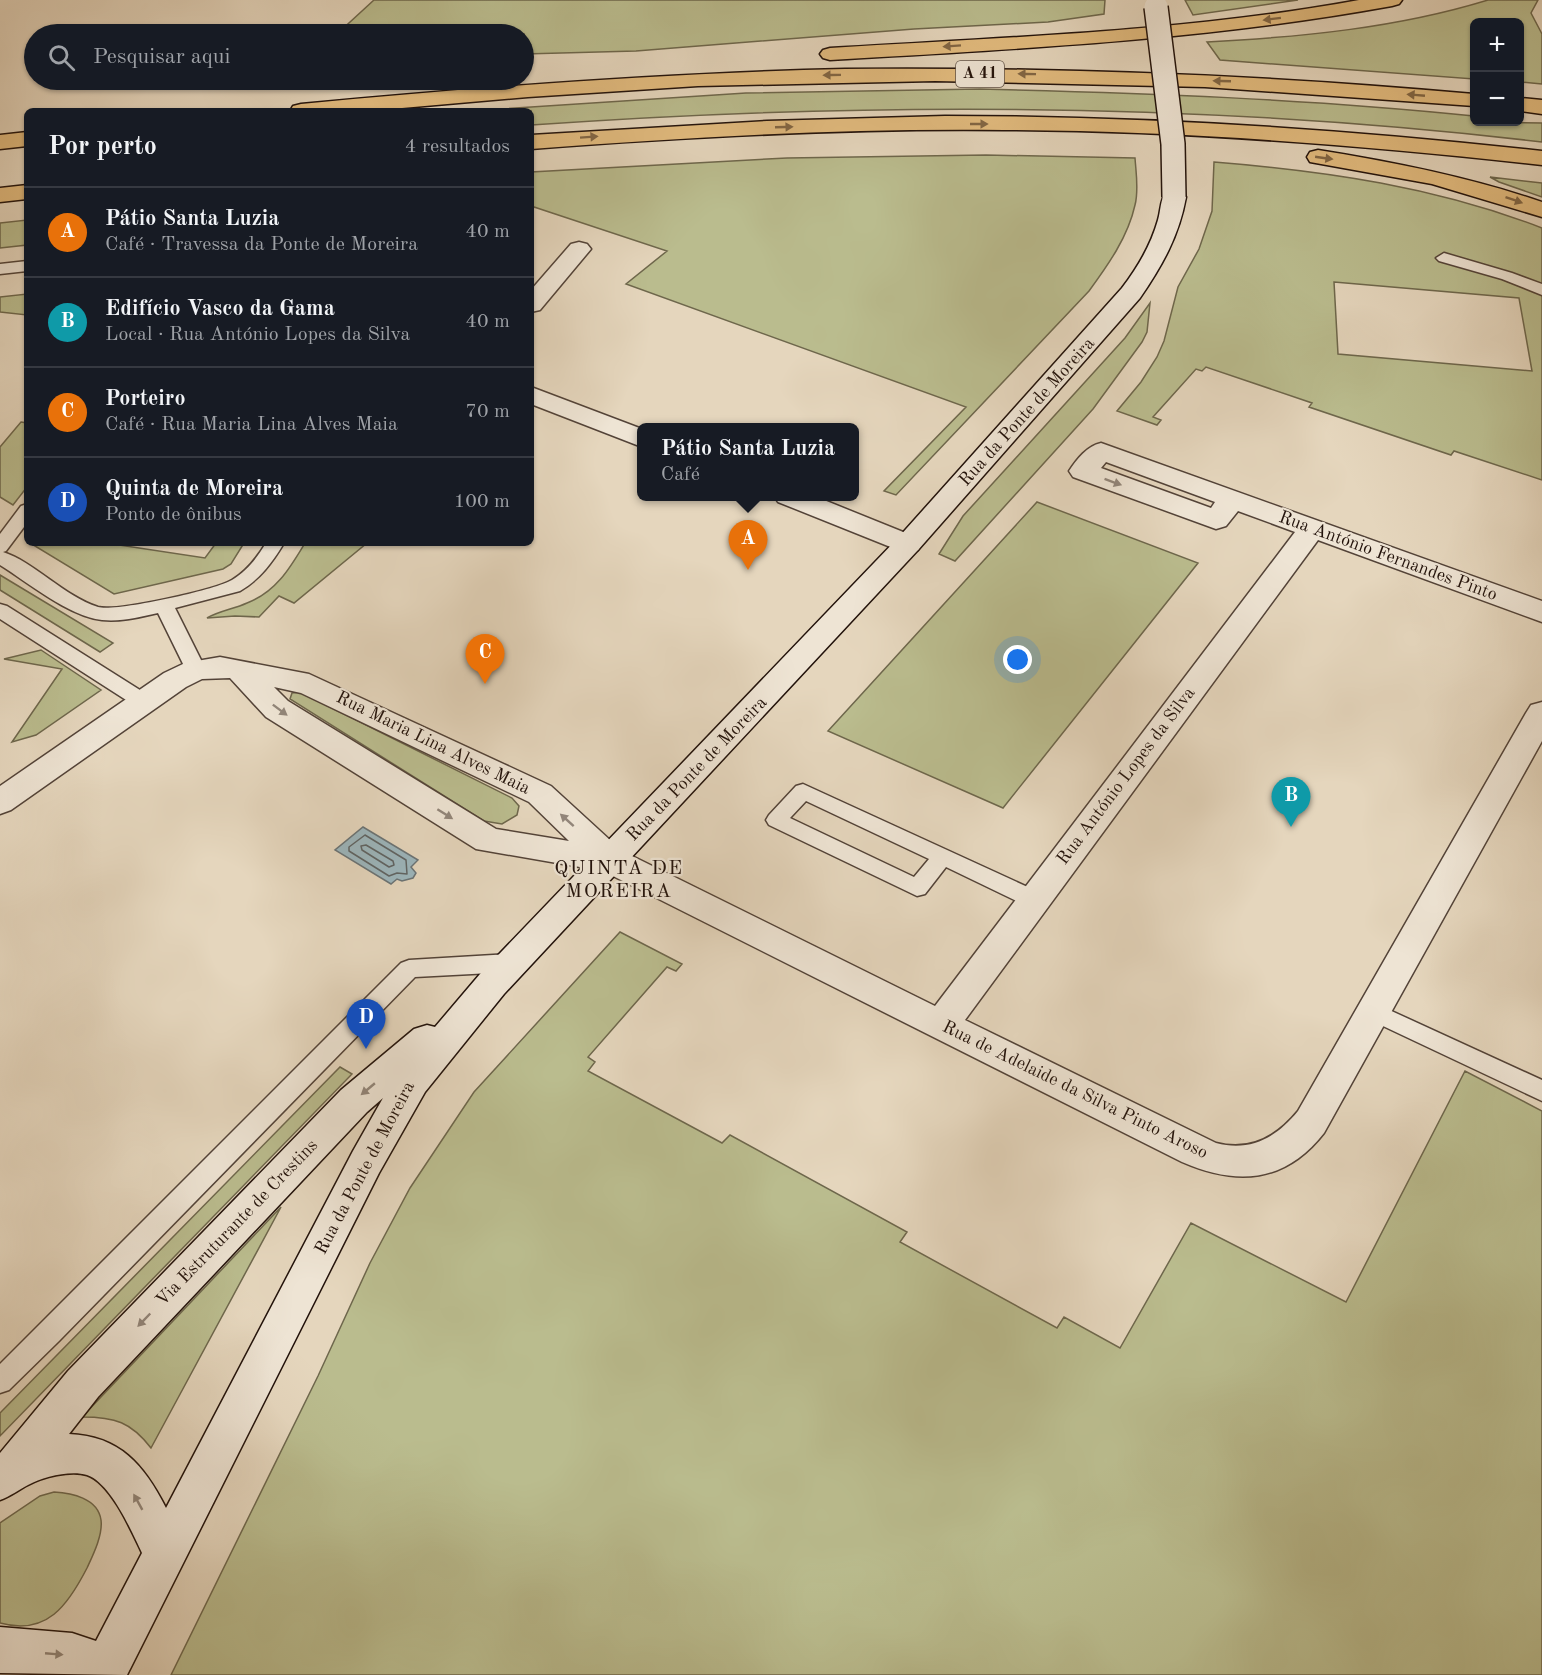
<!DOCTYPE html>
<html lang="pt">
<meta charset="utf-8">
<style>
body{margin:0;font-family:"Old Standard TT",serif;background:#20242c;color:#f1f3f6}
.controls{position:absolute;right:18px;top:18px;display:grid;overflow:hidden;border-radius:9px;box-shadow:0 2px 4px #0004}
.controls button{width:54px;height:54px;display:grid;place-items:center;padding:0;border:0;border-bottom:2px solid #363941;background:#171b24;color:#f1f3f6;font:30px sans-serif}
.you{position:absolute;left:1018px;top:660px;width:21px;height:21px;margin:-15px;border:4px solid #fff;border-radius:50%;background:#1a73e8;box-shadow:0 0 0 9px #1a73e833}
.badge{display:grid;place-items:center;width:39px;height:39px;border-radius:50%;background:#c59692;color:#fff;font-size:20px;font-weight:700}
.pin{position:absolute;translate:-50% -50px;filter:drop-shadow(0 2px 3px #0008)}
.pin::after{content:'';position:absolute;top:32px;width:21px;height:18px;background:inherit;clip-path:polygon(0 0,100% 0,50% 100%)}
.popup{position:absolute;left:637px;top:423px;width:222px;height:78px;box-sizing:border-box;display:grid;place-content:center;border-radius:9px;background:#171b24;filter:drop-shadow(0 2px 4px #0005);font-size:20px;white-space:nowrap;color:#9ea1a6}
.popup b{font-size:22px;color:#f1f3f6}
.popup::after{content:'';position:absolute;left:50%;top:100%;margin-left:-12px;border:12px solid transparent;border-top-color:#171b24}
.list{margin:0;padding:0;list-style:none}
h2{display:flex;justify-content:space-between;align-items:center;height:78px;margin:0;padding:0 24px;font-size:26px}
h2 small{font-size:20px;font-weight:400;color:#9ea1a6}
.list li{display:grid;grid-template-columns:39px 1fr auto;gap:18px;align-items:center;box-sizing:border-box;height:90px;padding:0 24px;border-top:2px solid #363941}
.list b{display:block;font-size:22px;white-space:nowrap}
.list p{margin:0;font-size:20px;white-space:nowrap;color:#9ea1a6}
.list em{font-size:20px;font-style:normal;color:#9ea1a6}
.icon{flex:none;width:33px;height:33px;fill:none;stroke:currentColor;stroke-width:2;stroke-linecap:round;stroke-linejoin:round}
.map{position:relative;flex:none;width:1542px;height:1675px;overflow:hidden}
.search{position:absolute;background:#171b24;box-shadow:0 2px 4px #0004;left:24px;top:24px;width:510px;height:66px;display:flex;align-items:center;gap:15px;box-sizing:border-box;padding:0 21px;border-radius:33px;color:#9ea1a6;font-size:22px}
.panel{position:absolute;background:#171b24;box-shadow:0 2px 4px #0004;left:24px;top:108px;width:510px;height:438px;border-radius:9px}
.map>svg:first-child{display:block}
.green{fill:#babc8e;stroke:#6e674c;stroke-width:1.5;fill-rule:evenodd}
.water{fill:#9cb6bd;stroke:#6b7476;stroke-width:1.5}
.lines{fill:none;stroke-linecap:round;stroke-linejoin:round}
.shore{stroke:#5f6464;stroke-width:1.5}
.lane-casing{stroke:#534338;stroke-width:3}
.street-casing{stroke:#534338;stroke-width:3}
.secondary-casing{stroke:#22120b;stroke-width:3}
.highway-casing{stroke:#22120b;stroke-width:3}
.lane{fill:#eee4d4;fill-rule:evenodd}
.street{fill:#eee4d4;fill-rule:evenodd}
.secondary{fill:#eee4d4;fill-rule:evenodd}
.highway{fill:#e2bb7e;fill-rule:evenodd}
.secondary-bridge-casing{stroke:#22120b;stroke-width:26;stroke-linecap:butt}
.secondary-bridge{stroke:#eee4d4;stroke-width:23}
.oneway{fill:#826644}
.oneway2{fill:#92867a}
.labels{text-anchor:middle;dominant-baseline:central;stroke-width:4.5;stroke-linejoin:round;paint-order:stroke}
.shield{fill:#eee4d4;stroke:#5f5147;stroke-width:1.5}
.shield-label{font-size:16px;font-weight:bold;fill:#22120b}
.street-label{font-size:18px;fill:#22120b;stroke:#eee4d4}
.neighbourhood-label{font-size:20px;letter-spacing:1.5px;fill:#22120b;stroke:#eee4d4}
</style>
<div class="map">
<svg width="1542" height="1675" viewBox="0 0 1542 1675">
<rect width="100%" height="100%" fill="#e5d6bd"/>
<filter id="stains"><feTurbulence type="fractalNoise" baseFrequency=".00333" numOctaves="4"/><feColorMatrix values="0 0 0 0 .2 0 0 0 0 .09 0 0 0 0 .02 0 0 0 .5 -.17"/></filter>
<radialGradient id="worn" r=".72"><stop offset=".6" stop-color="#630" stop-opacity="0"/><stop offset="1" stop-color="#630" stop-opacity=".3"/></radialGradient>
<path class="green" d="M374,0H1105L1104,14L1048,22L914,29L636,51L524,54V34H337Z
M1185,0H1298L1193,15Z
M1488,0H1538L1531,13L1542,34V84L1520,82V22H1474V79L1220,60L1207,42C1301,37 1397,28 1488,0Z
M980,89C1145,93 1310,99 1474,116V122L1542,123V142C1206,102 868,101 531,125V111H470L746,93Z
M986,155L1135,158C1136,173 1139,190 1135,205C1128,237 1108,265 1089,291L896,495L884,491L966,407L626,284L667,251L534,207L531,213V172L787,158Z
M1214,162C1327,171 1436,187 1542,228V480L1454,451L1451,455L1309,407L1312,403L1206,367L1202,371L1196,369L1153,417L1161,420L1157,425L1117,411L1141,382L1157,357L1164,341L1178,287L1199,249L1212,211ZM1334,282L1519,298L1532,371L1338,354Z
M1490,177L1542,183V197L1499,182Z
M27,220V245L0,248V223Z
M27,294V315L0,312V297Z
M1150,303L1147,332L1142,342L1093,409L955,561L939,554L963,516L1125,338Z
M21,422L27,423V487L13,505L0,497V447Z
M1037,502L1198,563L1003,808L828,731Z
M30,543H106L205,558L216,543H244L231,564L223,569L114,594Z
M305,543H367L294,603L279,596L259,617L235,616L207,618C219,611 234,609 247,603C276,592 290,568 305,543Z
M0,575L113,643L100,652L0,590Z
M41,650L101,690L36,735L12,742L62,669L4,659Z
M300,692L512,798L519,806L517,815L502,824L484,821L290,699L292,693Z
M620,932L682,964L676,971L667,967L588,1057L595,1062L588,1071L722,1143L730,1135L907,1232L900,1242L1057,1328L1064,1317L1120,1348L1191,1223L1346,1302L1465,1071L1542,1111V1675H171L318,1376L370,1263L410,1188L474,1092Z
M340,1067L352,1074L0,1436V1413Z
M281,1207L151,1448C131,1422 115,1417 82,1417Z
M54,1492C71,1493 98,1498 101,1520C103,1535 93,1555 87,1568C68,1605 47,1636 0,1623V1523L40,1496Z"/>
<path class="water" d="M363,827L418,860L411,867L416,873L413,878L402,881L397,879L391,884L335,850Z"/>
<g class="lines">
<path class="shore" d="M365,835L406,860L407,874L397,873L389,876L349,851V847Z
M366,845L393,861L394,865L389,867L362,850L361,846Z"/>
<g class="lane-casing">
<path id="lane" d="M1444,253L1512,273L1542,284V295L1502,279L1439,261L1436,258Z
M27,261V271L0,274V264Z
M27,504V523L6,551L3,552C34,562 64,596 98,607C116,612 215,590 232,580C247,571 257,558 266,543H284C272,563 260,579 240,591L175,608L206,670L203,675L196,677L189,675L186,670L158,613C140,617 121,622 102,620C68,616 29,583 0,565V534L21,506Z
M0,604L7,606L151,697L154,702L151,707L144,709L137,707L0,619Z
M803,784L1043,894L1046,900L1043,906L1035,908L1027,906L946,867L925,894L917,896L769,825L766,820L769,815L796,786ZM806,801L929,859L914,877L790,818Z
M512,954L520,957L523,963L520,969L512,972L415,977L59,1341L9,1390L0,1393V1364L401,963L409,960Z
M1374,1003L1542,1080V1101L1366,1018L1363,1012L1366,1006Z"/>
</g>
<g class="street-casing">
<path id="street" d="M579,242L587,244L591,249L540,310L531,312V290L571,244Z
M531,387L642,429V447L531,404Z
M1101,443L1542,601V622L1318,540L965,1020L1216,1143C1250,1152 1276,1138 1298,1111L1526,713L1531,705L1542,702V741L1324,1133C1285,1183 1237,1186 1182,1162L603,871L476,849L266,717L230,678L202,679L186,687L11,810L0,814V786L164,673L185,663L220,657L309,674L551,786L622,851L935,1006L1295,532L1238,511L1226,526L1216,529L1073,477L1069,471C1077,459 1087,446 1101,443ZM1106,462L1215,502L1211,508L1101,468ZM274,687L301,693L529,802L569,841L496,829L288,701Z
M774,496H814L918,538L922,544L918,550L908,553L898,550L778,502Z"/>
</g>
<g class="secondary-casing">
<path id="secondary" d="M1174,190L1182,192L1186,197C1179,236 1162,266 1140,298L918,550L504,994L425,1092L379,1173L127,1675L0,1673V1627L72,1633L96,1641L142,1553C132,1532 111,1483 87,1475C70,1470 43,1477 28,1485C18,1490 11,1496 0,1500V1453L68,1371L341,1090L414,1029L427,1025L435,1027L480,974L898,538L1122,288C1138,267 1151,245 1158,220C1161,210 1160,200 1166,192ZM383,1098L353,1151L166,1508C144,1465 120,1436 69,1434L98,1397L367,1112Z"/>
</g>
<g class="highway-casing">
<path id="highway" d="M1359,0H1402L1399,4L1392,6C1206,40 1018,49 830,60L823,58L820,54L823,50L830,48C1007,37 1185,32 1359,0Z
M845,69C1055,67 1264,75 1474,94V106L1205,87L935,81L698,86L528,97L368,111H290L293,106L301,104C482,87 663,73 845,69Z
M1520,98L1542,100V114L1520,111Z
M945,116C1145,116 1343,129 1542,151V165C1363,145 1184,131 1004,130C846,128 688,137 531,149V135L767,121Z
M27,132V146L0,149V135Z
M1318,150C1394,162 1469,177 1542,202V217L1432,184L1310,162L1307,157L1310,152Z
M27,185V199L0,202V188Z"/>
</g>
<use href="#lane" class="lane"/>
<use href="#street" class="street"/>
<use href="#secondary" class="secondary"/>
<use href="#highway" class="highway"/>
<g class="secondary-bridge-casing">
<path id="secondary-bridge" d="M1156,7L1173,144L1174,197"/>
</g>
<use href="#secondary-bridge" class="secondary-bridge"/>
</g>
<defs><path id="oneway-solid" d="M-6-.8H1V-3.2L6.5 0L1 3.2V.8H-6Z" transform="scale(1.5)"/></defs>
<g class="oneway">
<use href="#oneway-solid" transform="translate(1272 19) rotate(173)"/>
<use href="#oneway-solid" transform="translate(952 46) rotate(176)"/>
<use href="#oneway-solid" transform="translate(1027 74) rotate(-179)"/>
<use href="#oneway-solid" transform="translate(832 75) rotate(179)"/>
<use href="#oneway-solid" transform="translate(1222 81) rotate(-178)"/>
<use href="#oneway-solid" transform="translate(1416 95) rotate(-175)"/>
<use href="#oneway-solid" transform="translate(979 124)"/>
<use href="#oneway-solid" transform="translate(784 127) rotate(-2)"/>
<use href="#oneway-solid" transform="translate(589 137) rotate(-4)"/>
<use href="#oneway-solid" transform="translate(1324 158) rotate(8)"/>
<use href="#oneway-solid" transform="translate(1514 200) rotate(19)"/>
</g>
<g class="oneway2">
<use href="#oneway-solid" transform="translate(1113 482) rotate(20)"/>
<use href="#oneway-solid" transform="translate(280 710) rotate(37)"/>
<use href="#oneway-solid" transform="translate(445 814) rotate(32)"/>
<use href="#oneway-solid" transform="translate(567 820) rotate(-138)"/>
<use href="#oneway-solid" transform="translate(368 1089) rotate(140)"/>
<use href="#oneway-solid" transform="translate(144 1320) rotate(134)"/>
<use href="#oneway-solid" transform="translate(138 1502) rotate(-119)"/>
<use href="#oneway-solid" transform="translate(54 1654) rotate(5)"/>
</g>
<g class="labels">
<rect class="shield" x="956" y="61" width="48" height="26" rx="4.5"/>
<g class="shield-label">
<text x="980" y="74">A 41</text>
</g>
<g class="street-label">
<text transform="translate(1027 412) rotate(-48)">Rua da Ponte de Moreira</text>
<text transform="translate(1388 556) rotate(20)">Rua António Fernandes Pinto</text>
<text transform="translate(433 743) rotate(26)">Rua Maria Lina Alves Maia</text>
<text transform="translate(697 769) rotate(-46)">Rua da Ponte de Moreira</text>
<text transform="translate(1126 776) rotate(-53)">Rua António Lopes da Silva</text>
<text transform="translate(1075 1090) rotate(26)">Rua de Adelaide da Silva Pinto Aroso</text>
<text transform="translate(365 1168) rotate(-62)">Rua da Ponte de Moreira</text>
<text transform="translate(237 1223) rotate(-46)">Via Estruturante de Crestins</text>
</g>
<g class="neighbourhood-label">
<text x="619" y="869">QUINTA DE<tspan x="619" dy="23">MOREIRA</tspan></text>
</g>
</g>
<rect width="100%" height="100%" filter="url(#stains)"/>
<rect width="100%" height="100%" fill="url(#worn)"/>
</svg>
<div class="controls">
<button>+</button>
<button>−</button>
</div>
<div class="you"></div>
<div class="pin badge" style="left:748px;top:570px;background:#e8710a">A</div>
<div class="popup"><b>Pátio Santa Luzia</b>Café</div>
<div class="pin badge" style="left:1291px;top:827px;background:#0f9aa8">B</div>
<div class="pin badge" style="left:485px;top:684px;background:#e8710a">C</div>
<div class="pin badge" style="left:366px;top:1049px;background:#1a4fb4">D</div>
<div class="search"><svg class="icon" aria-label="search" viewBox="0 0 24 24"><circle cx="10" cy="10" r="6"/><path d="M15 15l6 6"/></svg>Pesquisar aqui</div>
<section class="panel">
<h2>Por perto<small>4 resultados</small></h2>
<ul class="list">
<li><span class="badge" style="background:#e8710a">A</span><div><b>Pátio Santa Luzia</b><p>Café · Travessa da Ponte de Moreira</p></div><em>40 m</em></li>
<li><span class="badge" style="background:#0f9aa8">B</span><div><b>Edifício Vasco da Gama</b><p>Local · Rua António Lopes da Silva</p></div><em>40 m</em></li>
<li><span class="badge" style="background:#e8710a">C</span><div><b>Porteiro</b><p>Café · Rua Maria Lina Alves Maia</p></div><em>70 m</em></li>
<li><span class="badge" style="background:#1a4fb4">D</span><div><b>Quinta de Moreira</b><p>Ponto de ônibus</p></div><em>100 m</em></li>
</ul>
</section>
</div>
